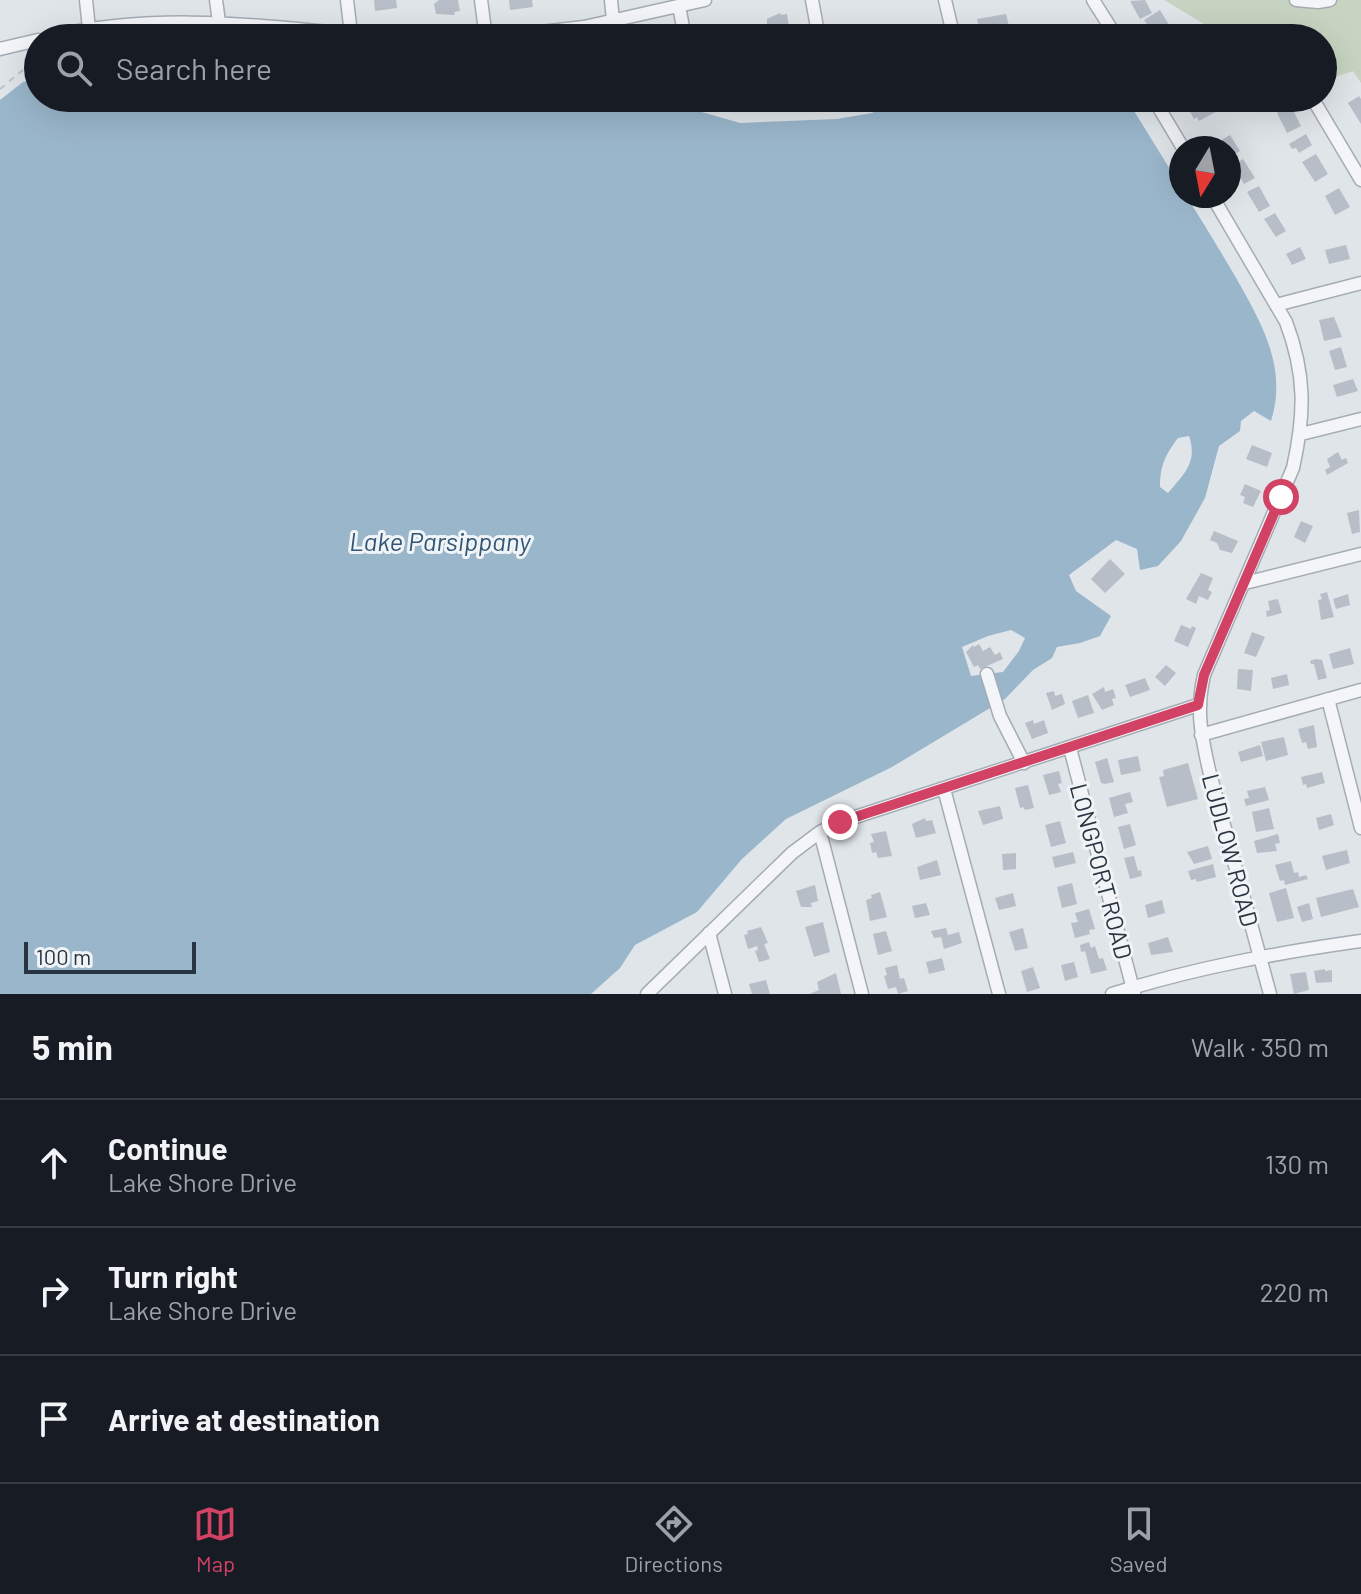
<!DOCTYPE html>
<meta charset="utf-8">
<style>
body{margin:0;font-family:Barlow,sans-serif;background:#242831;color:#f1f3f6}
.compass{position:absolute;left:1169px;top:136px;width:72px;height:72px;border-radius:50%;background:#171b24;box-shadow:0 8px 32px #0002;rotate:190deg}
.scale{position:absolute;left:24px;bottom:20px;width:172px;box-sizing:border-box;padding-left:8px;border:4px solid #283442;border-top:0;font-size:22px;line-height:28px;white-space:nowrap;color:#283442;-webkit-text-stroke:6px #f0f4f7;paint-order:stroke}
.stop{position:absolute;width:24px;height:24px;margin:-18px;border:6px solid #d24264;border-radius:50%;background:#fff}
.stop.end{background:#d24264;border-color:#fff;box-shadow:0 2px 8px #0008}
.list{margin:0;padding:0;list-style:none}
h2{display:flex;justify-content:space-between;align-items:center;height:104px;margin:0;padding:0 32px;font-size:34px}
h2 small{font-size:26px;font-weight:400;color:#9ea1a6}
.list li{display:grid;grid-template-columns:52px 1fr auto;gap:24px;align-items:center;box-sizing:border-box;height:128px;padding:0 32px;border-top:2px solid #363941}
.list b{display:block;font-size:30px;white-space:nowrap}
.list p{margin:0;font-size:26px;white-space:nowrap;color:#9ea1a6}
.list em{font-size:26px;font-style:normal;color:#9ea1a6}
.icon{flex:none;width:44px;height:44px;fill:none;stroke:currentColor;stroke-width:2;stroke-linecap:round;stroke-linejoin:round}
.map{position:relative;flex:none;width:1361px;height:994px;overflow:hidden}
.search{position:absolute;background:#171b24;box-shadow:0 8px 32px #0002;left:24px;right:24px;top:24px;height:88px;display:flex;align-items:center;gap:20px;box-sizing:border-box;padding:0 28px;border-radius:44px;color:#9ea1a6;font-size:30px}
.sheet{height:488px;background:#171b24}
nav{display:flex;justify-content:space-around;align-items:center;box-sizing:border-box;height:112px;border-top:2px solid #363941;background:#171b24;font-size:22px;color:#9ea1a6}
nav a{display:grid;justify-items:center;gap:4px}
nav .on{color:#d24264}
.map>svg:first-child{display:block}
.green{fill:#c7d4c1}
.water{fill:#9ab6cb;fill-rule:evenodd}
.building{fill:#b7bec7}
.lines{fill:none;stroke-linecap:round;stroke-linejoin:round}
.minor-casing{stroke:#a5acb4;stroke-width:15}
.path{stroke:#bec3c9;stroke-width:2;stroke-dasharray:6 6;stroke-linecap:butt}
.minor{stroke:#f3f5f8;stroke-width:12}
.route{stroke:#d24264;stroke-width:10}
.labels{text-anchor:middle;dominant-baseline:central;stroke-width:6;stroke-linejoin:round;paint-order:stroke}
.street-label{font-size:24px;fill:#283442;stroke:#f0f4f7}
.water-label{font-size:26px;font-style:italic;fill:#315677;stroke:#f0f4f7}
</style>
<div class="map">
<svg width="1361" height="994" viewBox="0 0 1361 994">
<rect width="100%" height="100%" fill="#e0e5ea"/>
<path class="green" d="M1164,0H1361V83L1353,71L1323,81V38H1237L1233,24L1214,30Z"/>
<path class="water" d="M38,78V98H446L448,101L461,98H653L740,123L837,119L872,113L896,100L904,98H1126L1181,187V196H1186C1203,222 1219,249 1235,276C1261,322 1288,367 1271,421L1254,411L1241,421L1240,431L1219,446L1205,498L1181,541L1158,566L1140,570L1137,549L1116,540L1069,575L1076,591L1111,616L1100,636L1080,643L1057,647L1052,658L1033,670L1005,699L892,767L786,819L742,859L697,912L635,945L620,968L591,994H0V100L23,82ZM1189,436C1198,462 1184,474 1168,493L1160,487C1160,466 1165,455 1178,438ZM1011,630L1025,638L1019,651L1003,672L971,676L962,647L988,636Z"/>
<path class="building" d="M374,0H396L397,8L375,11Z
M439,0H458L460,11L454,12L455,15L436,14L434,4Z
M509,0H532L533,7L510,10Z
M1145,0L1152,13L1140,19L1130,1Z
M1160,10L1171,28L1156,37L1144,20Z
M780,13L781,15L787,14L789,28L764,33L763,25L767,24V19Z
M1006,14L1009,26L980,32L977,19Z
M860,24L863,37L836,38L845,35L844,30L853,28V25Z
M724,25L727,38H713L711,28Z
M919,25L921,36L926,35L927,38H907L905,28Z
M1359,96L1361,99V124L1348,103Z
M1205,98H1231L1234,102L1199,121L1197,117L1194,119L1190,112L1193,110L1191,107Z
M1291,106L1301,126L1287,133L1277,113Z
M1306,134L1312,145L1299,153L1296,148L1292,149L1289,144Z
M1230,135L1240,151L1229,158V148H1222L1218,142Z
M1316,154L1328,174L1315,182L1302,162Z
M1243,159L1255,178L1244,184L1233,165Z
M1259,186L1270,206L1259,212L1247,192Z
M1339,188L1350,207L1335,215L1325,196Z
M1275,213L1286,231L1276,237L1264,219Z
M1346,245L1350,259L1329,264L1325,250Z
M1300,247L1306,259L1292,265L1286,254Z
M1334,317L1342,337L1324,341L1319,320Z
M1341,347L1347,367L1335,370L1329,351Z
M1353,379L1358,391L1337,397L1333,385Z
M1252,445L1272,453L1267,467L1246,459Z
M1338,452L1342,460L1346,458L1348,463L1327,475L1325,470L1330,467L1327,459Z
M1245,484L1261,491L1253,507L1243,503L1245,497L1240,495Z
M1359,510L1360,532L1352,534L1347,513Z
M1301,521L1313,526L1305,543L1294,537Z
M1214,531L1238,541L1232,553L1220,550L1217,543L1210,540Z
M1110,559L1125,574L1105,593L1091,579Z
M1201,573L1213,578L1208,590L1212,592L1208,600L1199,596L1196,604L1186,599Z
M1327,592L1334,617L1321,620L1318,600L1322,599L1320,594Z
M1348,594L1350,605L1336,609L1333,599Z
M1278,599L1282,613L1267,617L1266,611L1270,610L1268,601Z
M1181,625L1191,629L1192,626L1196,628L1188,647L1174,641Z
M1252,632L1265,637L1256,657L1244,653Z
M979,644L983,651L990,647L995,655L1000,652L1003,659L980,669L978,665L974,667L966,652L973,645L974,647Z
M1350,648L1354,664L1333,669L1329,654Z
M1316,659L1322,660L1327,678L1318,680L1314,664H1311L1310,661Z
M1166,665L1176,673L1165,686L1155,677Z
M1238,669L1253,670L1251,691L1237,689Z
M1287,674L1289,685L1273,689L1271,678Z
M1145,678L1150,690L1130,697L1125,685Z
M1104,687L1105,692L1113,689L1116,698L1112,699L1114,705L1102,710L1092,694Z
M1054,691L1055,696L1062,694L1065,704L1052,710L1046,693Z
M1088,695L1094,713L1078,718L1072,701Z
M1033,720L1034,724L1044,720L1048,733L1032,739L1025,723Z
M1314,725L1317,747L1308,749L1306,742L1302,743L1298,729Z
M1284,737L1288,755L1266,761L1261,742Z
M1260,745L1263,756L1241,762L1238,752Z
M1138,756L1141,771L1121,775L1118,760Z
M1107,758L1114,782L1105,784L1101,783L1095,762Z
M1188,763L1198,799L1167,807L1159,777L1164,776L1163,770Z
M1059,771L1062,783L1058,784L1061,792L1049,795L1043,775Z
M1322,772L1325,783L1307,788L1306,784L1303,785L1301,777Z
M1028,785L1034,808L1025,810L1023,807L1020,808L1015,788Z
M1265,787L1269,800L1246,806L1244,799L1249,798L1247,791Z
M1130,792L1133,802L1125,804L1128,813L1114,817L1109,798Z
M1000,806L1003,819L983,825L978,811Z
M1269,808L1274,829L1256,832L1252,812Z
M1331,814L1334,825L1319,830L1316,818Z
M925,818L926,821L932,820L936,833L916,838L912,824Z
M1060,821L1066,843L1051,847L1045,825Z
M1130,824L1136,845L1124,849L1118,827Z
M886,831L892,856L878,858L876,852L872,853L870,843L874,842L871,834Z
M1278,834L1280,843L1275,844L1277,851L1257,853L1254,841Z
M1208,846L1212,859L1194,864L1187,852Z
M1347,850L1350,863L1326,870L1322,856Z
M1073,852L1076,863L1055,868L1052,857Z
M1016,853V869L1003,870L1002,854Z
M1134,856L1138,871L1141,870L1142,876L1130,879L1124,858Z
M937,860L941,875L920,880L917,867Z
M1291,861L1294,873L1298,872L1299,877L1306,875L1308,879L1285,885L1284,880L1280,881L1275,865Z
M1213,864L1216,877L1197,882L1196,879L1191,880L1188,871Z
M1072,883L1077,904L1062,908L1057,887Z
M815,885L818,901L811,903L812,907H801L796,891Z
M1286,888L1294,918L1277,922L1269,893Z
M1353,889L1359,907L1321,917L1316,898Z
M880,892L887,917L870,921L866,900L872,898L871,895Z
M1013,893L1016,906L999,910L995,898Z
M1162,900L1165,913L1148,918L1145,905Z
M926,903L930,915L915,918L912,906Z
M1309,903L1313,919L1302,922L1297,907Z
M1089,909L1095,929L1089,930L1090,934L1075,938L1071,923L1078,922L1075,913Z
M823,922L830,952L814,957L805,927Z
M761,927L768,943L764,944L770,959L759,962L755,951L758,950L757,946L748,949L744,935L748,934L747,931Z
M946,928L948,935L959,932L962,943L944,949L941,937L934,938L931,931Z
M1023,928L1028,948L1015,951L1009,932Z
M886,931L892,951L878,955L873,934Z
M1168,937L1173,952L1151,955L1148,943Z
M1089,942L1091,948L1095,946L1099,959L1103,958L1107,970L1091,974L1085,951L1081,952L1080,945Z
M942,958L945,970L929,974L926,962Z
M1074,962L1078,977L1065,981L1061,965Z
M897,965L900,979L904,978L908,991L898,994L896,987L888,989L884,976L887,975L885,968Z
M1033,967L1040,988L1027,992L1021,971Z
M1325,969V971L1332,970V982L1316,983L1314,971Z
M1306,972L1309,990L1294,994L1290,974Z
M836,973L841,994H809L819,990L817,982Z
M766,980L770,994H752L749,984Z"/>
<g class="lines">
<g class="minor-casing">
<path id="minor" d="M86,0L89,29
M216,0L219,22
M347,0L351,34
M481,0L486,38
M611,0L613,21
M812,0L819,38
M945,0L954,38
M1093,0L1117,38
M1296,0L1318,2L1330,0
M679,6L685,38
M46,38C161,9 277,28 393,38
M489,38L584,27L705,0
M0,49L38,40
M1153,98L1183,148
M1314,101L1361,180
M1212,196L1286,322C1306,375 1305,414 1293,468L1204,675C1196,711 1201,734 1209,770L1270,994
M1276,305L1361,283
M1301,434L1361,419
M1245,583L1361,554
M987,674L1000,716L1024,763
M1328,699L1361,828
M1201,735L1361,690
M1070,748L1134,993
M944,789L999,994
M820,832L862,994
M709,933L725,994
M647,994L792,853L820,832L840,822L1198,705
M1112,994C1193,968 1276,953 1361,941"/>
</g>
<path class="path" d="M0,89L29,65L38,63"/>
<use href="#minor" class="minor"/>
</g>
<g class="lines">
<path class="route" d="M840,822L1198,705L1204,675L1281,497"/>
</g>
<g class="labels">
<g class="street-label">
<text transform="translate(1231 850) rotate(75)">LUDLOW ROAD</text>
<text transform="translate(1102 871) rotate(75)">LONGPORT ROAD</text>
</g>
<g class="water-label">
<text x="440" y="540">Lake Parsippany</text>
</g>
</g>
</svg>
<svg class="compass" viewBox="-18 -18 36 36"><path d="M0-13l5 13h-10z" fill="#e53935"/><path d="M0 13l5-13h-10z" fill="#9ea1a6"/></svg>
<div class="scale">100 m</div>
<div class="stop" style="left:1281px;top:497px"></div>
<div class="stop end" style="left:840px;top:822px"></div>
<div class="search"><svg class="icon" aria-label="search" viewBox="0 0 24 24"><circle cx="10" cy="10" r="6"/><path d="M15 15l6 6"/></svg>Search here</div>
</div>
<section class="sheet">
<h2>5 min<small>Walk · 350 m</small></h2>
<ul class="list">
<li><svg class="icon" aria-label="ahead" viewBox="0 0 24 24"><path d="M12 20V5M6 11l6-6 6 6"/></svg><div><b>Continue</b><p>Lake Shore Drive</p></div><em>130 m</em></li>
<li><svg class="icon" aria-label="right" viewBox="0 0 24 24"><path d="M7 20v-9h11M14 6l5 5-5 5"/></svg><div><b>Turn right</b><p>Lake Shore Drive</p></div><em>220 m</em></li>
<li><svg class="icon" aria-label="arrive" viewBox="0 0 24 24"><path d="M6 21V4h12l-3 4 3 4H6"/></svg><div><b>Arrive at destination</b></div></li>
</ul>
</section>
<nav>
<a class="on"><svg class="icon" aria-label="map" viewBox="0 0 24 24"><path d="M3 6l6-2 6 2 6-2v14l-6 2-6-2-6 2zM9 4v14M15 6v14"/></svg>Map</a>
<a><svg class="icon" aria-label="directions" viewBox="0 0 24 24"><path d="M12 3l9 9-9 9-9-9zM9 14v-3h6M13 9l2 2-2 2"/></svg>Directions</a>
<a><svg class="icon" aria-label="saved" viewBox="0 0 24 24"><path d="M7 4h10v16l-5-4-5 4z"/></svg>Saved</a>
</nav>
